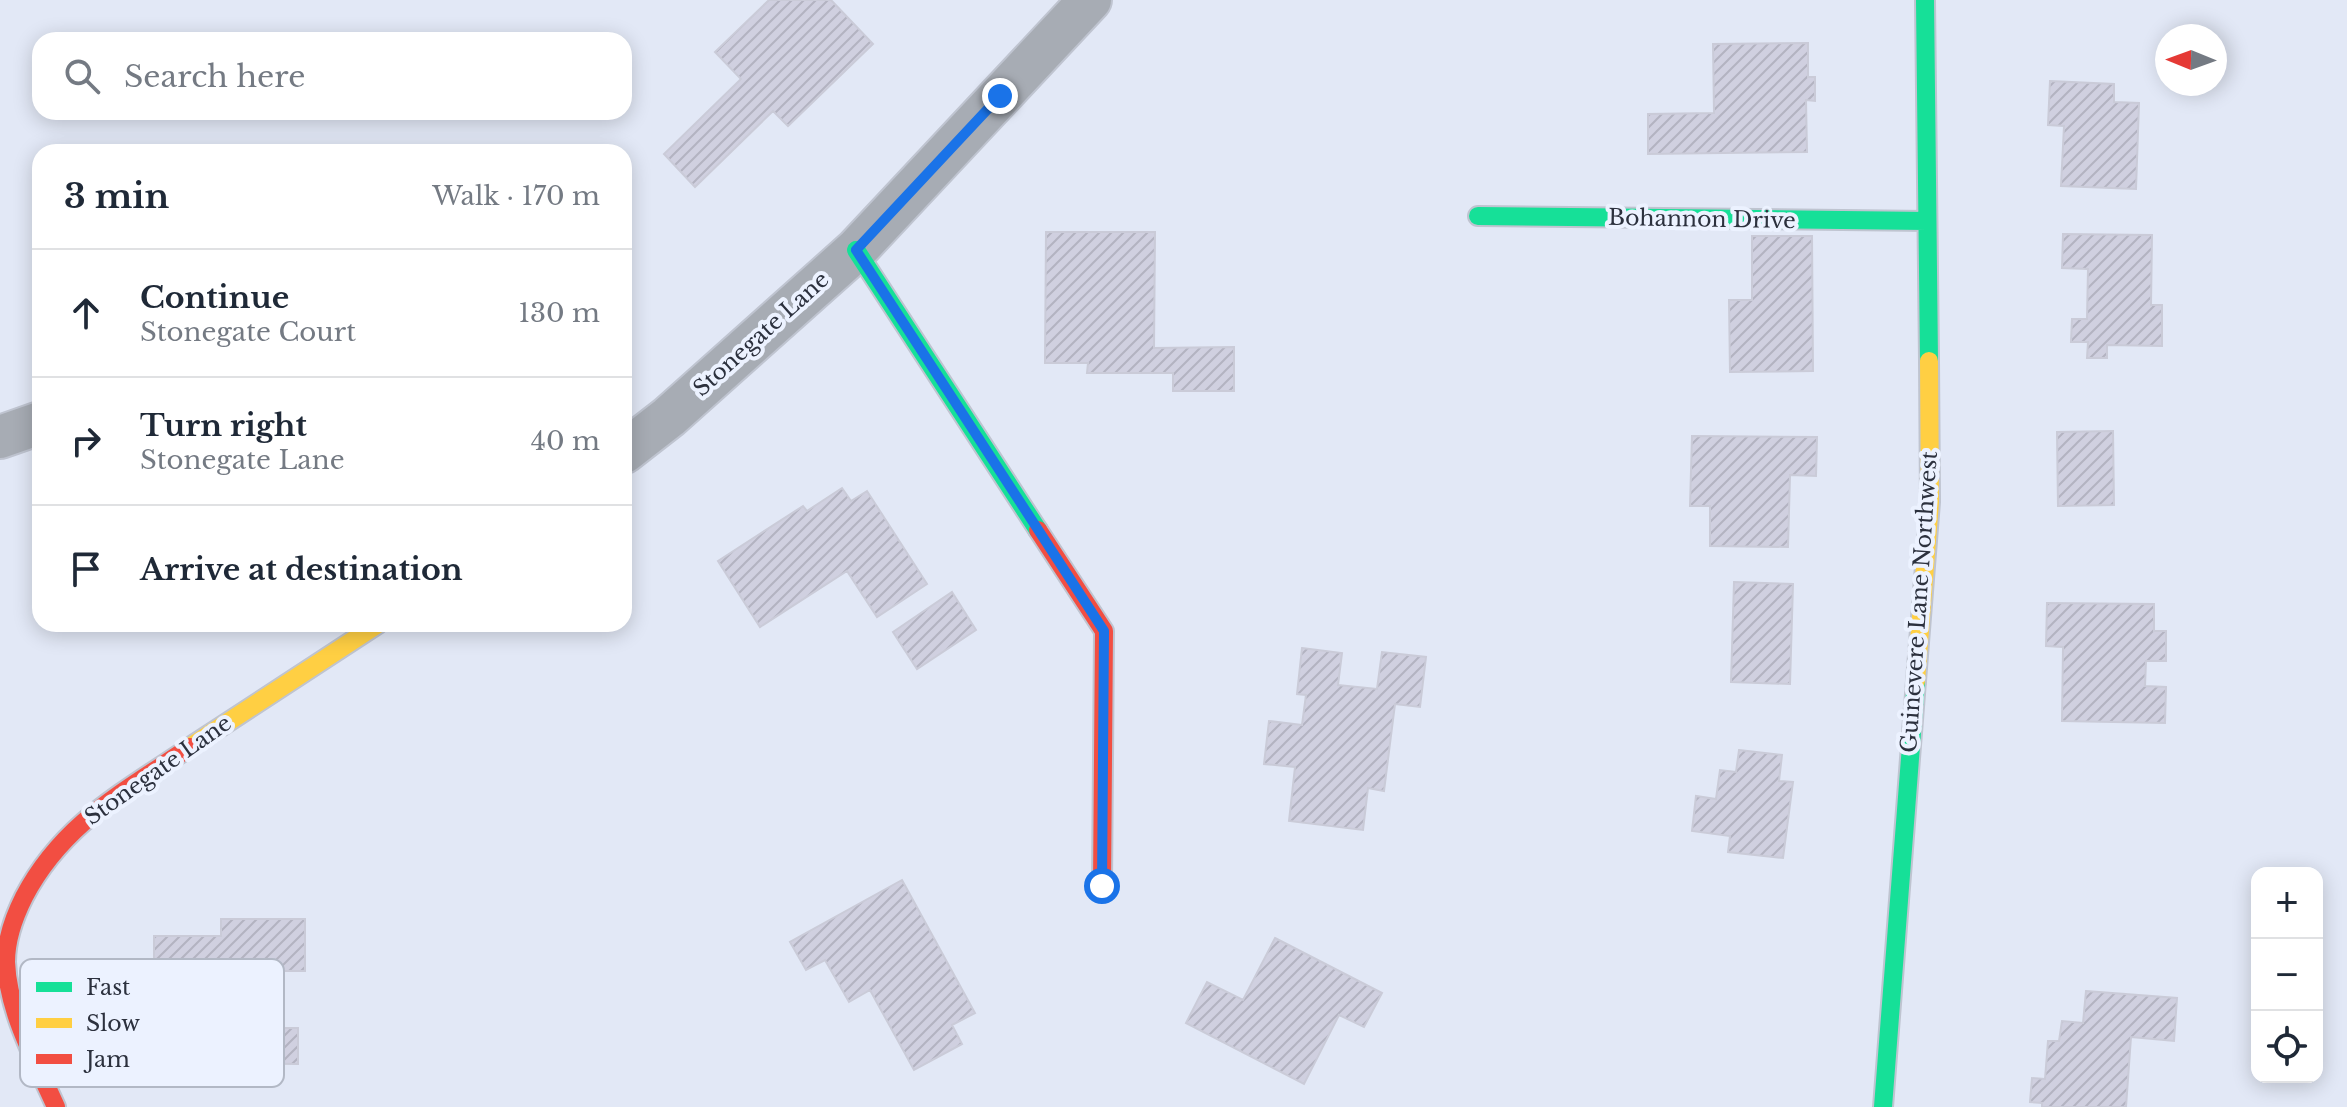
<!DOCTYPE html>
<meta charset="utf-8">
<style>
body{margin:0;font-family:"Libre Baskerville",serif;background:#f6f6f7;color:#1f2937}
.controls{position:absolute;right:24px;bottom:24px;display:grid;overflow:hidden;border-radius:16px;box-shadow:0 4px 20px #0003}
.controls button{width:72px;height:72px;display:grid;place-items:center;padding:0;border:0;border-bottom:2px solid #e0e1e3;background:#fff;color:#1f2937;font:40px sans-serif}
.compass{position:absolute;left:2155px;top:24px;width:72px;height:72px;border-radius:50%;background:#fff;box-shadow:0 4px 20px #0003;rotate:271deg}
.stop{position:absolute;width:24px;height:24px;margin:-18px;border:6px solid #1a73e8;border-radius:50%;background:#fff}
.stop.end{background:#1a73e8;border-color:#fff;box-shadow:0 2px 8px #0008}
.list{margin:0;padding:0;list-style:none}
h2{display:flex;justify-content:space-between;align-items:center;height:104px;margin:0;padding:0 32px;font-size:34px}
h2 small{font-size:26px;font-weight:400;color:#747a83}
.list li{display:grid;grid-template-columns:52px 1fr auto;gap:24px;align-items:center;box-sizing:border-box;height:128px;padding:0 32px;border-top:2px solid #e0e1e3}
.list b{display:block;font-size:30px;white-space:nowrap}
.list p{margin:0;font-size:26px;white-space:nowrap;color:#747a83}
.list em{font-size:26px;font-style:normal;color:#747a83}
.icon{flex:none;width:44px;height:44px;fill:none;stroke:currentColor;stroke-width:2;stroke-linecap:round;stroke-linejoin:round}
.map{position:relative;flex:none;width:2347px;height:1107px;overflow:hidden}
.search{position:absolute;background:#fff;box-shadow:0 4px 20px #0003;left:32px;top:32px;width:600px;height:88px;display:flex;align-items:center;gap:20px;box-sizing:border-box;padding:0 28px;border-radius:24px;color:#747a83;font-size:30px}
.panel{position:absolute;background:#fff;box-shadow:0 4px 20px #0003;left:32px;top:144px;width:600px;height:488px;border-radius:24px}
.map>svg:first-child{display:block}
.building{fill:url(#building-hatch);stroke:#cacbd8;stroke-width:2}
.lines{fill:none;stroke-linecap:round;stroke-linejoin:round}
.street-casing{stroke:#bfc4d0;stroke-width:46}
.fast-casing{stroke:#bfc4d0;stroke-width:22}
.slow-casing{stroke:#bfc4d0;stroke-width:22}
.jam-casing{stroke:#bfc4d0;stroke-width:22}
.street{stroke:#a7acb4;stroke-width:42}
.fast{stroke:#16e098;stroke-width:18}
.slow{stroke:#ffcf43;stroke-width:18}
.jam{stroke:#f24e42;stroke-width:18}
.route{stroke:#1a73e8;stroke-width:10}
.labels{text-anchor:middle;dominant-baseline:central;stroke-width:8;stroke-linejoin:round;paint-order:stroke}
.street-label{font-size:22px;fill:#2c313e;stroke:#ecf2ff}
.key{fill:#ecf2ff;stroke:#b2b8c5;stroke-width:2}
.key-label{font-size:22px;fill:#2c313e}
</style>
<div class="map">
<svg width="2347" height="1107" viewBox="0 0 2347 1107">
<defs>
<pattern id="building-hatch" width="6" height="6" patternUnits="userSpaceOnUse" patternTransform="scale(2)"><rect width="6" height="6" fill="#d0d0e0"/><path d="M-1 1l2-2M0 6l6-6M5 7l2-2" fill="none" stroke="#b3b3c1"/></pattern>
</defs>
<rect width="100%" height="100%" fill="#e2e8f6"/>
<path class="building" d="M769,0H831L873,44L788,126L773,111L695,187L664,154L741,79L715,52Z
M1808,43V77H1815V101L1806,100L1807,152L1648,154V114L1714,113L1713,44Z
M2050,81L2114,84V102L2139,103L2136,189L2061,186L2064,126L2048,125Z
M1046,232H1155L1154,348L1234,347V391H1173V373H1087L1088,363H1045Z
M2063,234L2152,235L2151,305H2162V346L2107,345V358H2087L2088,342H2071L2072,319H2087L2088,269L2062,268Z
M1752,236H1812L1813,371L1730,372L1729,300H1752Z
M2113,431L2114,505L2058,506L2057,432Z
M1692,436L1817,437L1816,476L1790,475L1788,547L1710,546V506H1690Z
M842,488L851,501L867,491L927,584L877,617L847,571L760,627L718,561L803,506L807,511Z
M1734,582L1793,584L1790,684L1731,682Z
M952,592L976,630L917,669L893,632Z
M2047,603L2154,604V631H2166V661H2146L2145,686L2166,687L2165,723L2062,721L2063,647L2046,646Z
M1302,648L1342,653L1338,685L1377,689L1382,652L1426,657L1420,707L1395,704L1384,791L1368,788L1363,830L1289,821L1295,767L1264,764L1269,721L1302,725L1306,695L1297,694Z
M1739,750L1782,755L1779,781L1793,782L1783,858L1728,852L1730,836L1692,831L1696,796L1716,799L1720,770L1736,772Z
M902,880L975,1013L952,1025L962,1044L914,1070L870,990L849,1002L825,960L806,970L790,942Z
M221,919H305V971H253L252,1028H298V1064L206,1063L207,1046H154V936H221Z
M1275,938L1382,993L1364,1027L1339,1015L1304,1084L1186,1023L1207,982L1243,1000Z
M2086,991L2177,998L2174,1041L2131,1037L2126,1107H2042V1103L2030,1102L2032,1078L2045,1079L2048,1041H2059L2062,1021L2083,1023Z"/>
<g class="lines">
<g class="street-casing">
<path id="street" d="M0,437L40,423
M624,452L669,417L856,250L1090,0"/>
</g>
<g class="fast-casing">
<path id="fast" d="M1925,0L1929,361
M1478,216L1927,221
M856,250L1038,530
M1883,1107L1916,681"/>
</g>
<g class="slow-casing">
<path id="slow" d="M1916,681L1930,502L1929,361
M190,747L378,624"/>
</g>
<g class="jam-casing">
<path id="jam" d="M1038,530L1104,631L1102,886
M56,1107C36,1062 8,1012 6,962C6,939 14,917 24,897C63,823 124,792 190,747"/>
</g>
<use href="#street" class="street"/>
<use href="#fast" class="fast"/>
<use href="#slow" class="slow"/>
<use href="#jam" class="jam"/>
</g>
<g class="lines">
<path class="route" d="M1000,96L856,250L1104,631L1102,886"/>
</g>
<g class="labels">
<g class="street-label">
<text transform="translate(1702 219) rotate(1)">Bohannon Drive</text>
<text transform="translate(761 334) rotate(-42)">Stonegate Lane</text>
<text transform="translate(1919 602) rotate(-86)">Guinevere Lane Northwest</text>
<text transform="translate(158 770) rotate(-35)">Stonegate Lane</text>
</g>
</g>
<rect x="20" y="959" width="264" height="128" rx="12" class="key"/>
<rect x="36" y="982" width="36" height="10" fill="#16e098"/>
<rect x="36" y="1018" width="36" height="10" fill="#ffcf43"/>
<rect x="36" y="1054" width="36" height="10" fill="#f24e42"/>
<g class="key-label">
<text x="86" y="995">Fast</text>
<text x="86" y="1031">Slow</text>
<text x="86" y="1067">Jam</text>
</g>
</svg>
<div class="controls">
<button>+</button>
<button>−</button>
<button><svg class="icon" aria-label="locate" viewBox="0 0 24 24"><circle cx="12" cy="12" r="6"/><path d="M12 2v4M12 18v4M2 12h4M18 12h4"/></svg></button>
</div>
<svg class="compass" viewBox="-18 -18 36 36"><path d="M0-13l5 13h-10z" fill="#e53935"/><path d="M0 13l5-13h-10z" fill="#747a83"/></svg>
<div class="stop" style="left:1102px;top:886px"></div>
<div class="stop end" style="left:1000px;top:96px"></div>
<div class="search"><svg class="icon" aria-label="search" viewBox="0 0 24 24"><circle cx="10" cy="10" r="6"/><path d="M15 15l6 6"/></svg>Search here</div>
<section class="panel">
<h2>3 min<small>Walk · 170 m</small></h2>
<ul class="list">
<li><svg class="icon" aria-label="ahead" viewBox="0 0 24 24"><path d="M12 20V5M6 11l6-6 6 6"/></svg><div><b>Continue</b><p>Stonegate Court</p></div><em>130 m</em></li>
<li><svg class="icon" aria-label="right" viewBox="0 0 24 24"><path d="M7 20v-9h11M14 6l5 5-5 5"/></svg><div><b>Turn right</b><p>Stonegate Lane</p></div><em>40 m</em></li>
<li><svg class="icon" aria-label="arrive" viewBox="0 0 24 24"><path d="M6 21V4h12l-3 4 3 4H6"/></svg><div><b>Arrive at destination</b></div></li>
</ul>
</section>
</div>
